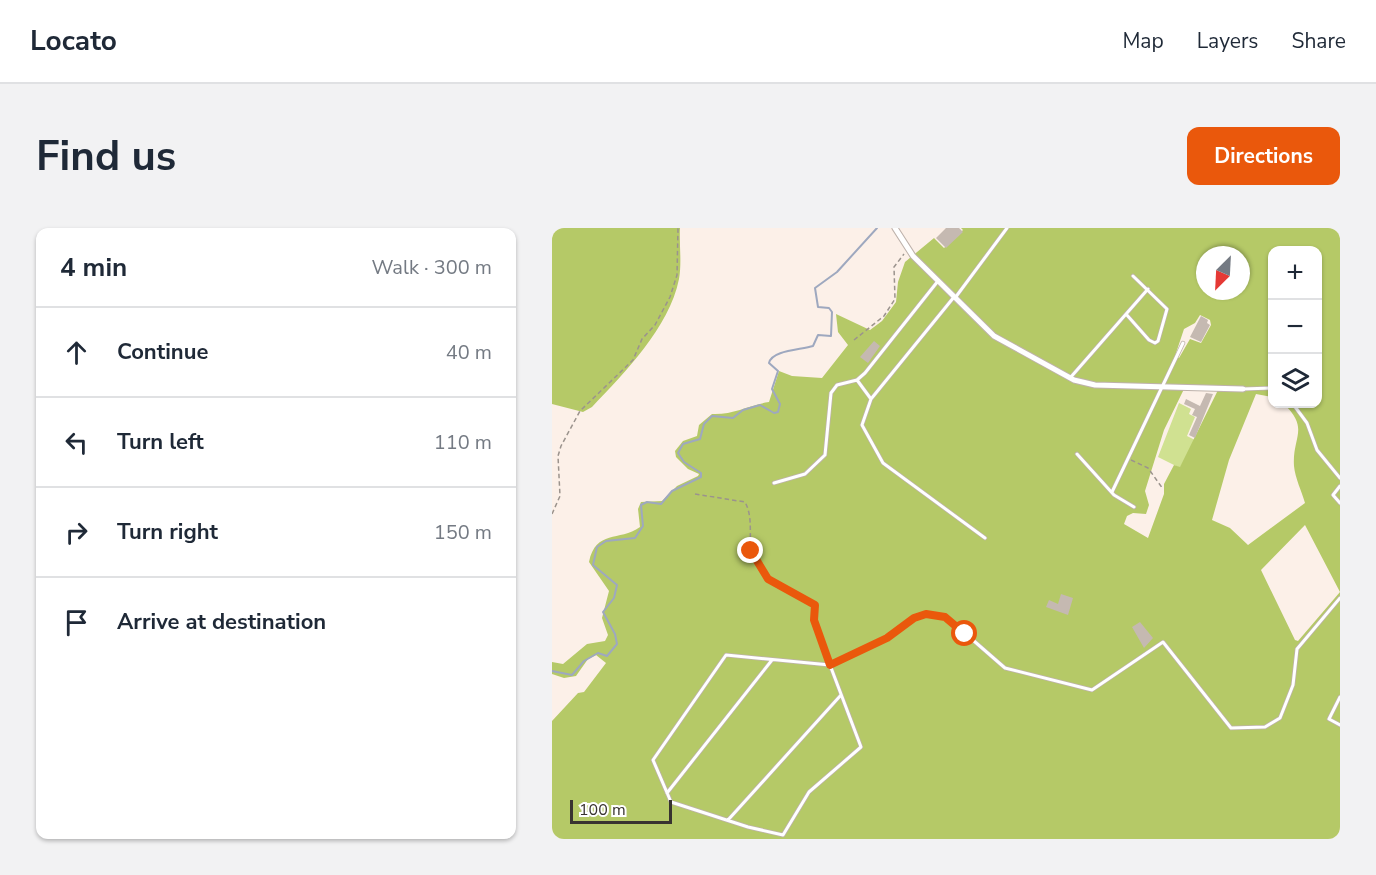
<!DOCTYPE html>
<meta charset="utf-8">
<style>
body{margin:0;font-family:"Nunito Sans",sans-serif;background:#f2f2f3;color:#1f2937}
.controls{position:absolute;right:18px;top:18px;display:grid;overflow:hidden;border-radius:12px;box-shadow:0 2px 4px #0004}
.controls button{width:54px;height:54px;display:grid;place-items:center;padding:0;border:0;border-bottom:2px solid #e0e1e3;background:#fff;color:#1f2937;font:30px sans-serif}
.compass{position:absolute;left:644px;top:18px;width:54px;height:54px;border-radius:50%;background:#fff;box-shadow:0 2px 4px #0004;rotate:204deg}
.scale{position:absolute;left:18px;bottom:15px;width:102px;box-sizing:border-box;padding-left:6px;border:3px solid #383330;border-top:0;font-size:16px;line-height:21px;white-space:nowrap;color:#383330;-webkit-text-stroke:4px #fff;paint-order:stroke}
.stop{position:absolute;width:18px;height:18px;margin:-14px;border:4px solid #ea580c;border-radius:50%;background:#fff}
.stop.end{background:#ea580c;border-color:#fff;box-shadow:0 2px 6px #0008}
.list{margin:0;padding:0;list-style:none}
h2{display:flex;justify-content:space-between;align-items:center;height:78px;margin:0;padding:0 24px;font-size:26px}
h2 small{font-size:20px;font-weight:400;color:#747a83}
.list li{display:grid;grid-template-columns:39px 1fr auto;gap:18px;align-items:center;box-sizing:border-box;height:90px;padding:0 24px;border-top:2px solid #e0e1e3}
.list b{display:block;font-size:22px;white-space:nowrap}
.list em{font-size:20px;font-style:normal;color:#747a83}
.icon{flex:none;width:33px;height:33px;fill:none;stroke:currentColor;stroke-width:2;stroke-linecap:round;stroke-linejoin:round}
.map{position:relative;flex:none;width:788px;height:611px;overflow:hidden;border-radius:12px}
header{display:flex;align-items:center;gap:36px;box-sizing:border-box;height:84px;padding:0 30px;background:#fff;border-bottom:2px solid #e0e1e3}
header strong{font-size:28px}
nav{display:flex;gap:33px;margin-inline-start:auto;font-size:21px}
.intro{display:flex;align-items:center;justify-content:space-between;box-sizing:border-box;height:144px;padding:0 36px}
h1{margin:0;font-size:42px}
.button{padding:15px 27px;border-radius:12px;background:#ea580c;color:#fff;font-size:21px;font-weight:700}
main{display:flex;gap:36px;padding:0 36px}
aside{flex:1;background:#fff;border-radius:12px;box-shadow:0 2px 4px #0004}
.map>svg:first-child{display:block}
.green{fill:#d0e191}
.forest{fill:#b5c967;fill-rule:evenodd}
.lines{fill:none;stroke-linecap:round;stroke-linejoin:round}
.stream{stroke:#9ea8bf;stroke-width:2}
.building{fill:#c5b9b1}
.service-casing{stroke:#beb2ab;stroke-width:4.5}
.minor-casing{stroke:#beb2ab;stroke-width:7}
.path{stroke:#9b938d;stroke-width:1.5;stroke-dasharray:4.5 3;stroke-linecap:butt}
.service{stroke:#fff;stroke-width:3}
.minor{stroke:#fff;stroke-width:5}
.route{stroke:#ea580c;stroke-width:8}
</style>
<header>
<strong>Locato</strong>
<nav><a>Map</a><a>Layers</a><a>Share</a></nav>
</header>
<div class="intro"><h1>Find us</h1><a class="button">Directions</a></div>
<main>
<aside>
<h2>4 min<small>Walk · 300 m</small></h2>
<ul class="list">
<li><svg class="icon" aria-label="ahead" viewBox="0 0 24 24"><path d="M12 20V5M6 11l6-6 6 6"/></svg><div><b>Continue</b></div><em>40 m</em></li>
<li><svg class="icon" aria-label="left" viewBox="0 0 24 24"><path d="M17 20v-9H6M10 6l-5 5 5 5"/></svg><div><b>Turn left</b></div><em>110 m</em></li>
<li><svg class="icon" aria-label="right" viewBox="0 0 24 24"><path d="M7 20v-9h11M14 6l5 5-5 5"/></svg><div><b>Turn right</b></div><em>150 m</em></li>
<li><svg class="icon" aria-label="arrive" viewBox="0 0 24 24"><path d="M6 21V4h12l-3 4 3 4H6"/></svg><div><b>Arrive at destination</b></div></li>
</ul>
</aside>
<div class="map">
<svg width="788" height="611" viewBox="0 0 788 611">
<rect width="100%" height="100%" fill="#fcf0e8"/>
<path class="green" d="M627,175L639,181L637,186L643,189L635,208L643,212L628,240L606,229Z"/>
<path class="forest" d="M0,0H128C127,16 130,34 127,51C117,100 73,144 40,179L31,184L0,176Z
M409,0H788V611H0V493L26,465L32,464L54,435L44,427L36,431L24,448L12,450L0,446V434L11,436L35,416L53,413L56,407L50,390L57,363L37,334C44,301 67,314 88,299L86,281L89,274L110,273L125,258L146,248L147,246L136,241L124,229L123,223L131,213L145,208L147,197L160,186C181,187 197,177 217,174L227,143L240,148L270,150L296,117L286,104L284,86L318,102L330,93L344,74L346,54L353,34L382,10L392,20L411,2ZM720,22H766V176H732C758,201 740,209 742,238C743,250 750,264 753,275L696,317L678,300L660,292L677,232L704,166L720,169ZM653,27H689V63H653ZM648,87L658,92L659,97L649,115L638,111L627,130L623,128L632,101L643,95ZM632,161L666,162L628,239L622,237L612,256V266L596,310L572,296L575,288L581,285L594,286L597,277L593,263L612,202ZM753,297L788,364L746,413L743,412L709,342Z"/>
<g class="lines">
<path class="stream" d="M0,443L20,447L32,433L46,425L55,428L65,416L63,406L51,384L62,370L65,357L41,337L45,319L54,313L83,310L91,298L89,277L95,274L109,276L120,263L149,249V245L132,234L126,225L131,216L148,211L152,196L160,188L181,190L191,182L208,177L222,185L226,184L228,176L220,161L226,143L217,135C220,122 249,122 261,118L266,107L279,108L280,84L277,80L266,79L263,60L285,44L325,0"/>
</g>
<path class="building" d="M394,0H407L411,4L394,20L384,10Z
M649,88L656,92L655,95L658,97L649,114L638,109Z
M322,113L328,118L316,135L308,129Z
M654,165L661,166L643,210L637,207L645,189L640,187L643,181L632,176L634,171L648,178Z
M509,366L521,370L516,387L494,379L497,372L506,376Z
M588,394L601,410L592,420L580,399Z"/>
<g class="lines">
<g class="service-casing">
<path id="service" d="M403,70L455,0
M574,86L597,112L603,115L606,113L615,81L581,48
M518,150L596,61
M305,152L319,171L310,197L331,235L433,310
M691,161L720,160
M319,171L402,69
M741,176L755,195L765,222L788,250
M525,226L562,267L582,279
M222,255L253,246L273,227L279,165L285,157L305,152L313,145L386,53
M788,258L781,267L788,275
M560,264L631,115
M278,437L309,519L257,564L231,607L196,599L119,574L101,532L174,427L278,437L335,410L362,390L381,386L399,393L453,440L540,462L611,414L679,500L713,499L728,490L741,457L745,421L788,370
M788,469L777,491L788,497
M115,565L220,432
M176,592L289,467"/>
</g>
<g class="minor-casing">
<path id="minor" d="M343,0L361,28L442,108L522,152L543,157L691,161"/>
</g>
<path class="path" d="M302,112L332,88L343,71L342,39L352,26
M579,232L596,240L611,261
M143,266L193,274C201,289 197,305 199,320C204,351 239,364 263,377L262,392L277,433
M0,286L8,268L6,228L9,218L28,183L81,132L90,111L103,97L118,69L125,47L126,0"/>
<use href="#service" class="service"/>
<use href="#minor" class="minor"/>
</g>
<g class="lines">
<path class="route" d="M199,323L216,351L263,377L262,392L278,437L335,410L362,390L374,386L393,389L413,406"/>
</g>
</svg>
<div class="controls">
<button>+</button>
<button>−</button>
<button><svg class="icon" aria-label="layers" viewBox="0 0 24 24"><path d="M12 4l9 5-9 5-9-5zM3 14l9 5 9-5"/></svg></button>
</div>
<svg class="compass" viewBox="-18 -18 36 36"><path d="M0-13l5 13h-10z" fill="#e53935"/><path d="M0 13l5-13h-10z" fill="#747a83"/></svg>
<div class="scale">100 m</div>
<div class="stop" style="left:413px;top:406px"></div>
<div class="stop end" style="left:199px;top:323px"></div>
</div>
</main>
